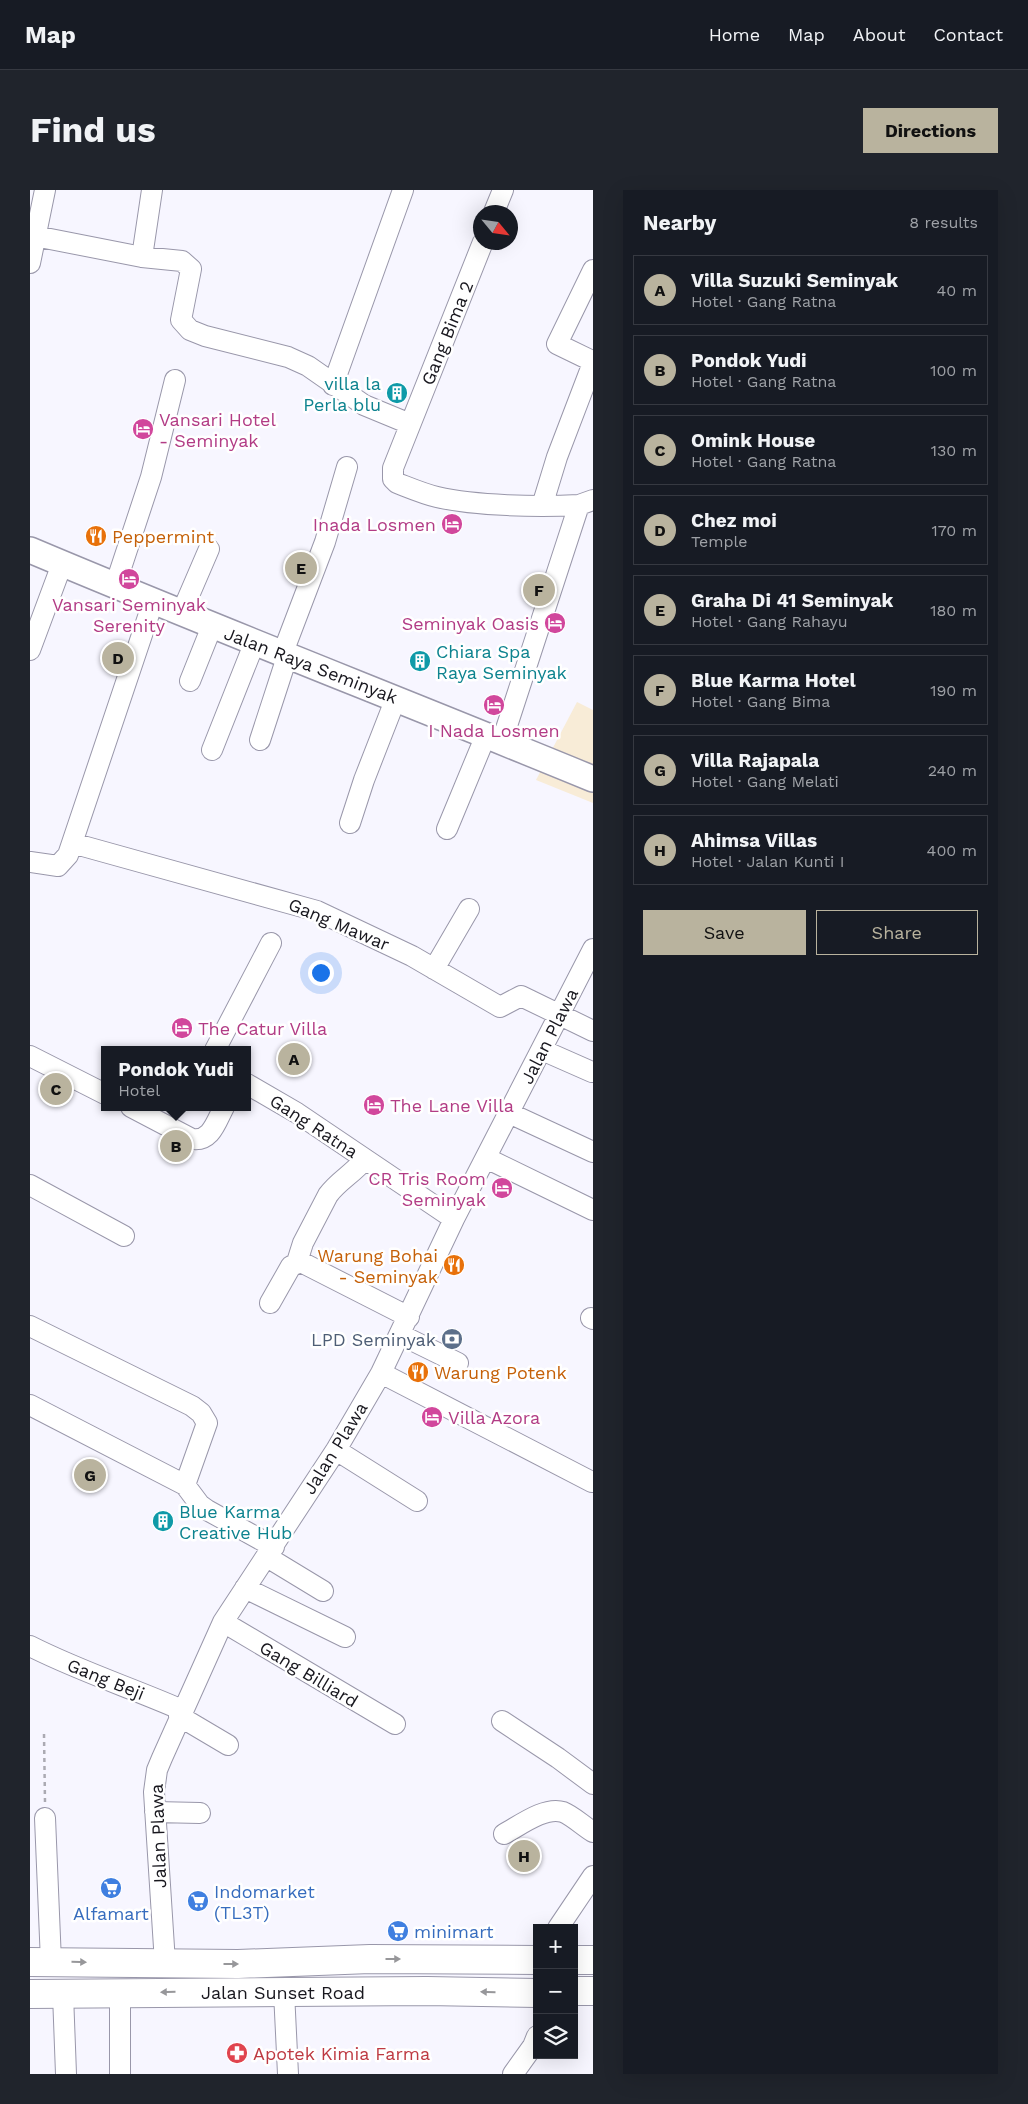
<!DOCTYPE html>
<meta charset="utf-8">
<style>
body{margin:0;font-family:"Work Sans",sans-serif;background:#20242c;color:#f1f3f6}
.controls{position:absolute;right:15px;bottom:15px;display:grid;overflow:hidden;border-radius:0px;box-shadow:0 5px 20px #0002}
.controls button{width:45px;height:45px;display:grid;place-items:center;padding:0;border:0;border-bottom:1px solid #363941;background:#171b24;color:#f1f3f6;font:25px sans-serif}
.compass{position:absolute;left:443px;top:15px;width:45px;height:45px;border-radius:50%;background:#171b24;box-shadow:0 5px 20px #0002;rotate:119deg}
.you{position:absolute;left:290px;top:782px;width:18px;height:18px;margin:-12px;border:4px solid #fff;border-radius:50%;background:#1a73e8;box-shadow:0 0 0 8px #1a73e833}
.badge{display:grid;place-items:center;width:32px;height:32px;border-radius:50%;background:#b9b39e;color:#111;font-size:16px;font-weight:700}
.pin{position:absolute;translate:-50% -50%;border:2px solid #fff;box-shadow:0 1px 5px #0006}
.popup{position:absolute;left:71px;top:856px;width:150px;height:65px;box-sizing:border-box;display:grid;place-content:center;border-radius:0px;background:#171b24;filter:drop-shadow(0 1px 4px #0005);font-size:16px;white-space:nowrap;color:#9ea1a6}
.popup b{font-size:19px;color:#f1f3f6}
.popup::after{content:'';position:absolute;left:50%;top:100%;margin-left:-10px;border:10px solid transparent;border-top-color:#171b24}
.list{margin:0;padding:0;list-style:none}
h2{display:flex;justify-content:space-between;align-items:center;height:65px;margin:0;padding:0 20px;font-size:21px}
h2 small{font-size:16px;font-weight:400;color:#9ea1a6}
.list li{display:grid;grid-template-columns:32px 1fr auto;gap:15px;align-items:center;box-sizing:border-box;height:70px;margin:0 10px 10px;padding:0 10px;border:1px solid #363941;border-radius:0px}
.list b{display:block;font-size:19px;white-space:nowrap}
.list p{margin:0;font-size:16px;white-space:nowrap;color:#9ea1a6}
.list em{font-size:16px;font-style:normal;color:#9ea1a6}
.actions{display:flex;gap:10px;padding:15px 20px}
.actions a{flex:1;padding:11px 0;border:1px solid #b9b39e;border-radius:0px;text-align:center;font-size:18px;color:#b9b39e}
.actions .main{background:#b9b39e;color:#111}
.icon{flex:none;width:28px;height:28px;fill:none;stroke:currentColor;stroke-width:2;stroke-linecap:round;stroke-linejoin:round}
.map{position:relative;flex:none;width:563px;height:1884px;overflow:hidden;border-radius:0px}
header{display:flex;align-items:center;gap:30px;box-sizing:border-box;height:70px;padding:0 25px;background:#171b24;border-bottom:1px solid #363941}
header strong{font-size:24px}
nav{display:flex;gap:28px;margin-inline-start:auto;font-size:18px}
.intro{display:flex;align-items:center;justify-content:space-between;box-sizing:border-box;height:120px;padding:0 30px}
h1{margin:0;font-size:35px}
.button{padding:12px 22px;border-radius:0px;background:#b9b39e;color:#111;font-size:18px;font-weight:700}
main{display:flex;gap:30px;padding:0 30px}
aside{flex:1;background:#171b24;border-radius:0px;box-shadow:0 5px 20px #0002}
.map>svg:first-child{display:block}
.commercial{fill:#f8ecd7}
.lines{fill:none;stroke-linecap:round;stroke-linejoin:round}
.minor-casing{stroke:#9997aa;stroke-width:22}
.major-casing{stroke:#9997aa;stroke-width:28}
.highway-casing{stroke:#9997aa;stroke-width:30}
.path{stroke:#abaab2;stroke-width:2.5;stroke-dasharray:4 4;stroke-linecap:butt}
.minor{stroke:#fff;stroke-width:20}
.major{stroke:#fff;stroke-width:25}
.highway{stroke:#fff;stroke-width:28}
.oneway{fill:#97979a}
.labels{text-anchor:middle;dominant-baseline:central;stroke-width:5;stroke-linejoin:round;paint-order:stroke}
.street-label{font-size:18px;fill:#18171e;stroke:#fff}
.culture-label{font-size:18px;fill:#0d838f;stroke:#fff;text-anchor:start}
.hotel-label{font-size:18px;fill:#b23c85;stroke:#fff;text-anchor:start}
.food-label{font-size:18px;fill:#c56008;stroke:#fff;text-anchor:start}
.service-label{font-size:18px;fill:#4e5e75;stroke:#fff;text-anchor:end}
.shop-label{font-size:18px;fill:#366cbe;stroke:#fff;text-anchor:start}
.health-label{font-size:18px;fill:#be3a42;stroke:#fff;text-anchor:start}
</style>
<header>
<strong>Map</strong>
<nav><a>Home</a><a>Map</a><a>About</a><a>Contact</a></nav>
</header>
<div class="intro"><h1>Find us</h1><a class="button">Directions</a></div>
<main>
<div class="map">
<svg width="563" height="1884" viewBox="0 0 563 1884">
<rect width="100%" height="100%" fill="#f7f6ff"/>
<path class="commercial" d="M547,512L563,520V613L506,590Z"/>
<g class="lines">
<g class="minor-casing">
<path id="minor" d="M464,22L473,0
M0,45L112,67L152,71L161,79L151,130L160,140L175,146L258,167L278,176L334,215L380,234
M453,52L363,278V289L367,293C380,298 394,304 407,307C446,316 508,317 549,315
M112,67L122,0
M0,73L15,0
M303,195L373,0
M512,316L527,267L561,178L560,170L527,154L563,80
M85,396L121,287L145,190
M151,424L179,359
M0,460L32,374
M252,465L295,352L317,277
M160,491L182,436
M230,550L257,467
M472,551L549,315L563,310
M182,560L224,454
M320,633L334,590L366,508
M417,639L456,545
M42,653L287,721L382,766L470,817L491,806L563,841
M0,672L28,676L38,665L123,412
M404,779L439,719
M185,860L241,753
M512,860L562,882
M0,866L75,904
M217,894L267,923L424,1029
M101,917L162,949C181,952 186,932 194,917
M479,923L563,962
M456,968L563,1020
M0,995L94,1046
M267,1072L273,1053L298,1005C308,991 324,983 335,969
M240,1113L261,1076L271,1072L379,1127
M561,1128L563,1129
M0,1136L162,1216L171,1223L177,1233L155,1295
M371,1145L428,1173
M351,1183L562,1292
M0,1215L155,1295L170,1315L177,1320L244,1357
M306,1260L387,1311
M237,1367L293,1401
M215,1398L315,1447
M193,1432L365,1534
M0,1456C49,1481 102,1498 152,1520
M149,1526L198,1555
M472,1531L528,1568L563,1594
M125,1622L170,1623
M15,1628L21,1772
M474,1644C489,1636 515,1616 533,1622C543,1626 553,1636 563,1642
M528,1738L563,1686
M135,1773L124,1602L127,1580L132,1568L193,1432L306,1260L351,1183L424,1029L563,759
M254,1802L258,1884
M33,1804L36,1884
M90,1884V1803
M483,1884L503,1856L507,1846"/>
</g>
<g class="major-casing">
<path id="major" d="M0,360C187,439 376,512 563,589"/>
</g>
<g class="highway-casing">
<path id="highway" d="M544,1770H563
M0,1772L208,1774L340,1769L507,1770
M544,1801H563
M0,1804L397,1801L507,1803"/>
</g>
<path class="path" d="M14,1544L15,1612"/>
<use href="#minor" class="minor"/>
<use href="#major" class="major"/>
<use href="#highway" class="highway"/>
</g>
<defs><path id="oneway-solid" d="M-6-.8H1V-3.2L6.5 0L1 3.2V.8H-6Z" transform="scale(1.25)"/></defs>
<g class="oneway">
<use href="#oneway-solid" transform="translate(363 1769)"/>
<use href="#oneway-solid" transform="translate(49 1772) rotate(1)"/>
<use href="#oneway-solid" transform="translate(201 1774)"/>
<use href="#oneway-solid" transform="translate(138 1802) rotate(179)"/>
<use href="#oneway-solid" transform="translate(458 1802) rotate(-179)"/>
</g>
<defs>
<g id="building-disc" transform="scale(1.125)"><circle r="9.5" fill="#0f9aa8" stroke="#fff"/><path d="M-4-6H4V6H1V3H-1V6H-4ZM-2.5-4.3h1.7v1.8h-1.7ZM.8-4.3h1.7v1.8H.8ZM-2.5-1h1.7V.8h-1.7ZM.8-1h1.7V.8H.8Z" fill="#fff"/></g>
<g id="hotel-disc" transform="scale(1.125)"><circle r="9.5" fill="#d1479c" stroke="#fff"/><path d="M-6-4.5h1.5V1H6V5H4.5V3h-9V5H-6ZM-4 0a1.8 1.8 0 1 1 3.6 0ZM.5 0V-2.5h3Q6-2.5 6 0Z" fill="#fff"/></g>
<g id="restaurant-disc" transform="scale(1.125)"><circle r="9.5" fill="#e8710a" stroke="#fff"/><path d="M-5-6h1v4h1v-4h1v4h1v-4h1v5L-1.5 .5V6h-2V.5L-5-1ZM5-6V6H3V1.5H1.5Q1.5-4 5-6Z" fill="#fff"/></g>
<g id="bank-disc" transform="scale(1.125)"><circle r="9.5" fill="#5c6f8a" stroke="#fff"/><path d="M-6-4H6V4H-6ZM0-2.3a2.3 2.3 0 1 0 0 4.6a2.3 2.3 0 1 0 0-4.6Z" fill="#fff"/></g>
<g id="supermarket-disc" transform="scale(1.125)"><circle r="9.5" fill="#3f7fe0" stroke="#fff"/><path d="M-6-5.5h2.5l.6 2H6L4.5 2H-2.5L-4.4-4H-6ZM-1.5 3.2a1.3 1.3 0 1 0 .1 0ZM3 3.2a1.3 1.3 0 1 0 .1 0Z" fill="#fff"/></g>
<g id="pharmacy-disc" transform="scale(1.125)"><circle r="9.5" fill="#e0444e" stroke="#fff"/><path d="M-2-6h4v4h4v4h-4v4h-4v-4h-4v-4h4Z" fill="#fff"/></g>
</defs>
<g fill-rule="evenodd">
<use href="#building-disc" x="367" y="203"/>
<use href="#hotel-disc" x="113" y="239"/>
<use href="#hotel-disc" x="422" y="334"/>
<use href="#restaurant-disc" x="66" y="346"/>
<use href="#hotel-disc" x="99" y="389"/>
<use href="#hotel-disc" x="525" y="433"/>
<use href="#building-disc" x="390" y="471"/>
<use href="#hotel-disc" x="464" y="515"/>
<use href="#hotel-disc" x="152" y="838"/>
<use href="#hotel-disc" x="344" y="915"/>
<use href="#hotel-disc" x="472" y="998"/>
<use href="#restaurant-disc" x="424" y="1075"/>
<use href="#bank-disc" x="422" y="1149"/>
<use href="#restaurant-disc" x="388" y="1182"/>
<use href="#hotel-disc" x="402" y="1227"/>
<use href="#building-disc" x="133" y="1331"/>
<use href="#supermarket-disc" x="81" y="1698"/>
<use href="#supermarket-disc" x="168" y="1711"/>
<use href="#supermarket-disc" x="368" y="1741"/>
<use href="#pharmacy-disc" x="207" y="1863"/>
</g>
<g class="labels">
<g class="street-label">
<text transform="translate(417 143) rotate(-68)">Gang Bima 2</text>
<text transform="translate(281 475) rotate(21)">Jalan Raya Seminyak</text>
<text transform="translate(309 734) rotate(23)">Gang Mawar</text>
<text transform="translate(519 846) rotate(-63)">Jalan Plawa</text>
<text transform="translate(284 936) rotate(33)">Gang Ratna</text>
<text transform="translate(305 1258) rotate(-58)">Jalan Plawa</text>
<text transform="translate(279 1484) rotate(31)">Gang Billiard</text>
<text transform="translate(76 1489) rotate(22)">Gang Beji</text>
<text transform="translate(128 1646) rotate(-92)">Jalan Plawa</text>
<text x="253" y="1802">Jalan Sunset Road</text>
</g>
<g class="culture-label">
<text x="351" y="193" text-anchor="end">villa la<tspan x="351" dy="21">Perla blu</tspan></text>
<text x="406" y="461">Chiara Spa<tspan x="406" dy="21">Raya Seminyak</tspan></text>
<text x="149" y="1321">Blue Karma<tspan x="149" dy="21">Creative Hub</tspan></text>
</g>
<g class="hotel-label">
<text x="129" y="229">Vansari Hotel<tspan x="129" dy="21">- Seminyak</tspan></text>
<text x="406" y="334" text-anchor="end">Inada Losmen</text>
<text x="99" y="414" text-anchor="middle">Vansari Seminyak<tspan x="99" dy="21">Serenity</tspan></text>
<text x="509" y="433" text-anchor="end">Seminyak Oasis</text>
<text x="464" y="540" text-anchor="middle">I Nada Losmen</text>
<text x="168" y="838">The Catur Villa</text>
<text x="360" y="915">The Lane Villa</text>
<text x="456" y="988" text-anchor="end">CR Tris Room<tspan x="456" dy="21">Seminyak</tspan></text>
<text x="418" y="1227">Villa Azora</text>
</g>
<g class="food-label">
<text x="82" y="346">Peppermint</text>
<text x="408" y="1065" text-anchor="end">Warung Bohai<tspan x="408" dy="21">- Seminyak</tspan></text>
<text x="404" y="1182">Warung Potenk</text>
</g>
<g class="service-label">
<text x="406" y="1149">LPD Seminyak</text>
</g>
<g class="shop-label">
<text x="184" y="1701">Indomarket<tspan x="184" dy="21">(TL3T)</tspan></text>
<text x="81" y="1723" text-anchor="middle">Alfamart</text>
<text x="384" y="1741">minimart</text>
</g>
<g class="health-label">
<text x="223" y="1863">Apotek Kimia Farma</text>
</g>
</g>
</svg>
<div class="controls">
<button>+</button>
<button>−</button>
<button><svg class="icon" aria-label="layers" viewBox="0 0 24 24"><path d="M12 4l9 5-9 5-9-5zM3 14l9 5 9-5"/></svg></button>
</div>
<svg class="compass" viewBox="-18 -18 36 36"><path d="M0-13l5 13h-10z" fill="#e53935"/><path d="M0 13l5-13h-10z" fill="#9ea1a6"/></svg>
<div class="you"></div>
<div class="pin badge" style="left:264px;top:869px">A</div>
<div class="pin badge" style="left:146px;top:956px">B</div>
<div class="popup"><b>Pondok Yudi</b>Hotel</div>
<div class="pin badge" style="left:26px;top:899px">C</div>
<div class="pin badge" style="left:88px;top:468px">D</div>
<div class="pin badge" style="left:271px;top:378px">E</div>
<div class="pin badge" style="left:509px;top:400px">F</div>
<div class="pin badge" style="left:60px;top:1285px">G</div>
<div class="pin badge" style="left:494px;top:1666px">H</div>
</div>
<aside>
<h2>Nearby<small>8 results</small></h2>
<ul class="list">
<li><span class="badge">A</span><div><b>Villa Suzuki Seminyak</b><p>Hotel · Gang Ratna</p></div><em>40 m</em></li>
<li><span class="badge">B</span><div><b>Pondok Yudi</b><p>Hotel · Gang Ratna</p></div><em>100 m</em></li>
<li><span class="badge">C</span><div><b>Omink House</b><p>Hotel · Gang Ratna</p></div><em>130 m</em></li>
<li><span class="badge">D</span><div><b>Chez moi</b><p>Temple</p></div><em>170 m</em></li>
<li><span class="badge">E</span><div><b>Graha Di 41 Seminyak</b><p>Hotel · Gang Rahayu</p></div><em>180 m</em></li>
<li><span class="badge">F</span><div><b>Blue Karma Hotel</b><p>Hotel · Gang Bima</p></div><em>190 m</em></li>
<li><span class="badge">G</span><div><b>Villa Rajapala</b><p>Hotel · Gang Melati</p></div><em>240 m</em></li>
<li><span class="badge">H</span><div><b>Ahimsa Villas</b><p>Hotel · Jalan Kunti I</p></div><em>400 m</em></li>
</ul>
<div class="actions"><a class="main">Save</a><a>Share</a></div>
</aside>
</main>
